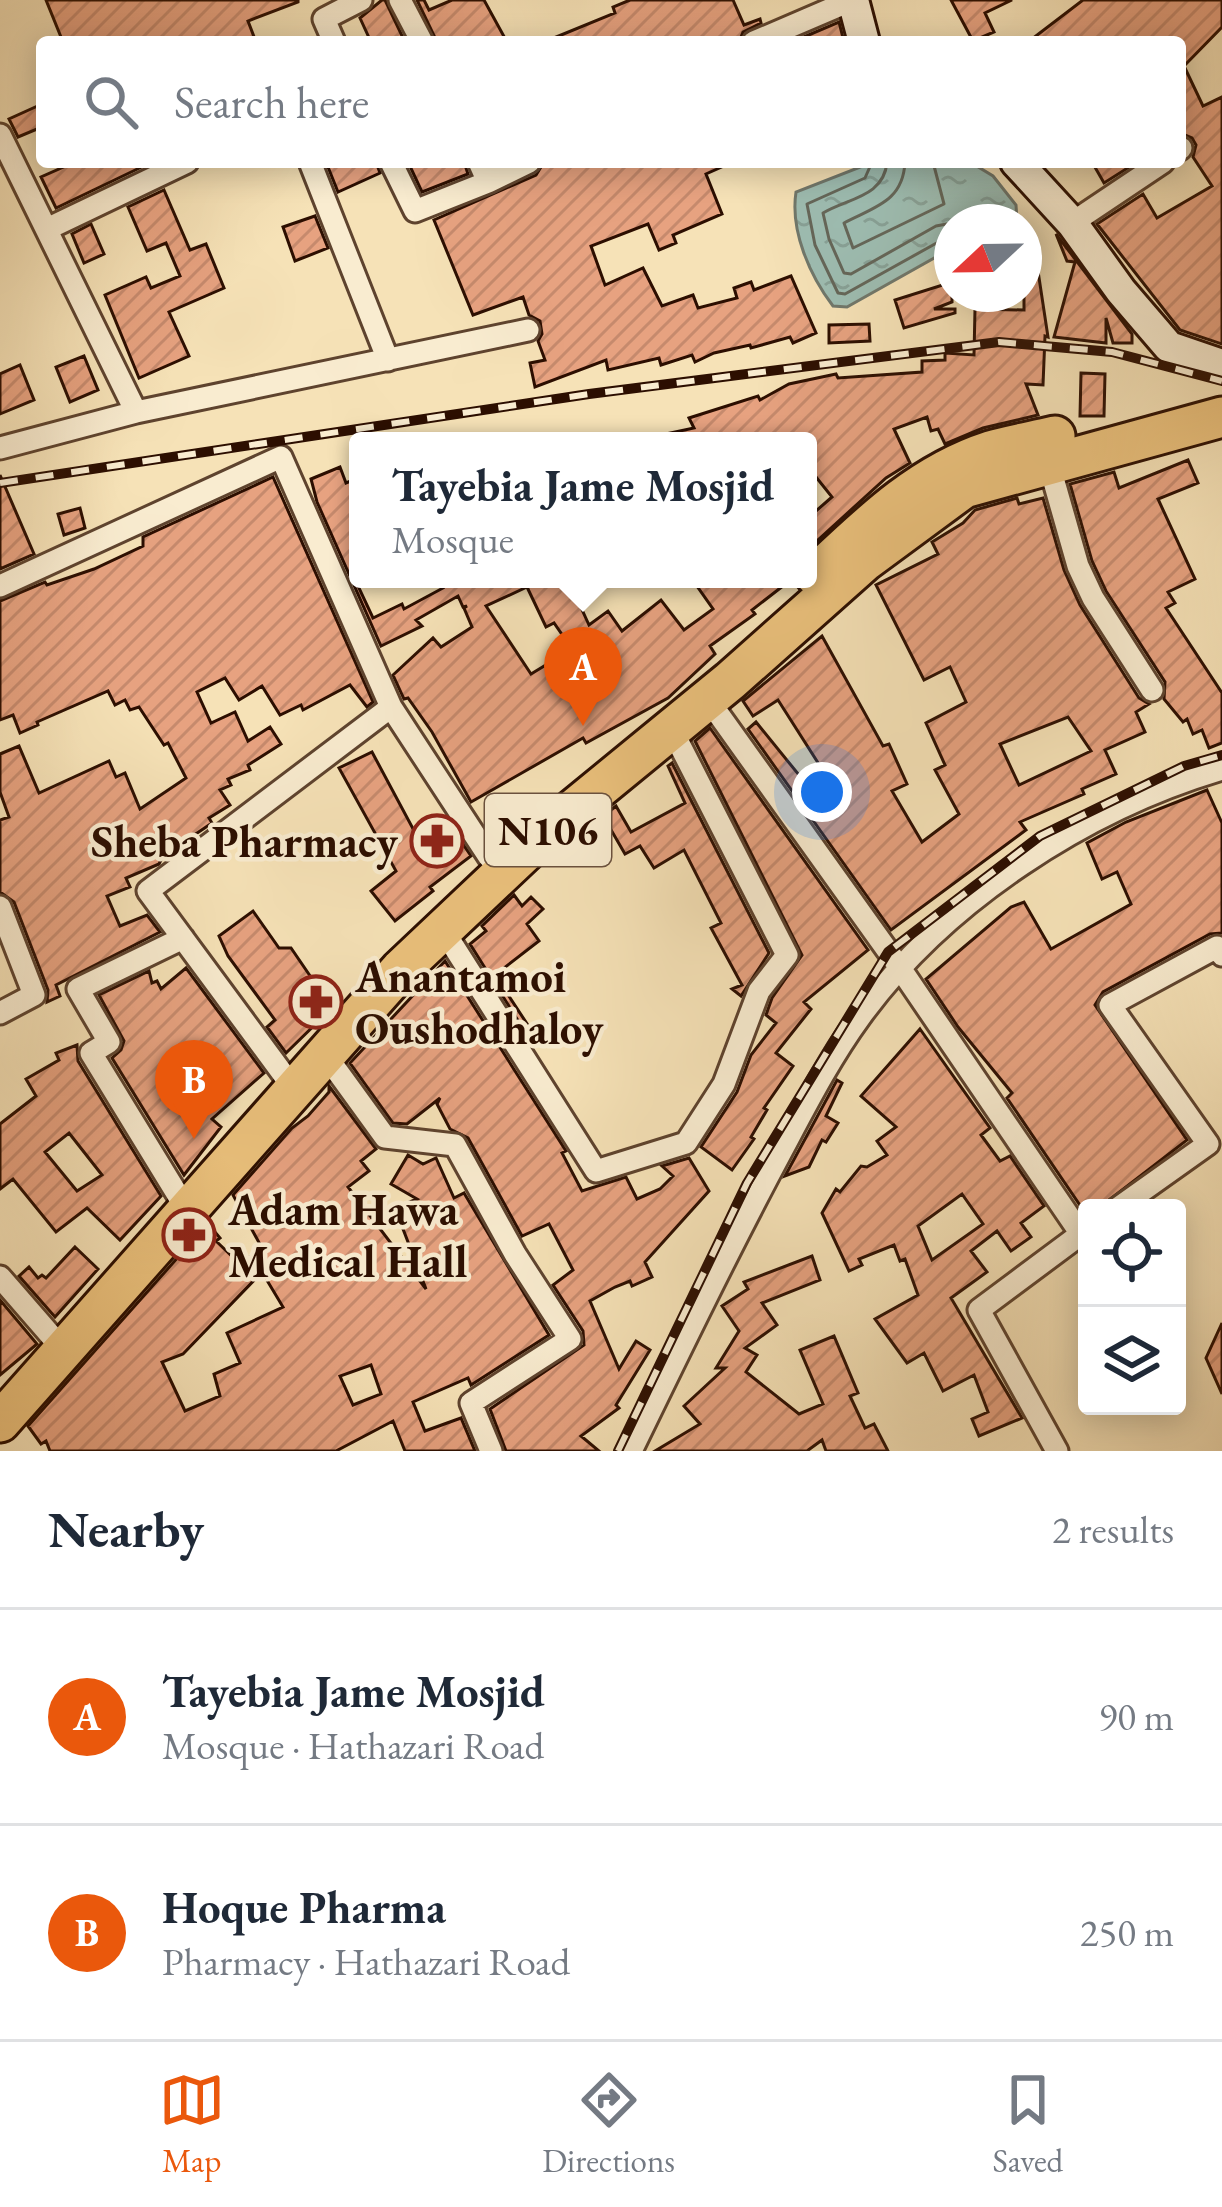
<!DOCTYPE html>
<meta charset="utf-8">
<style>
body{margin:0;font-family:"EB Garamond",serif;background:#f2f2f3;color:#1f2937}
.controls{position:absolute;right:36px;bottom:36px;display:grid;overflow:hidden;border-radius:12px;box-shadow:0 6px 30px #0003}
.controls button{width:108px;height:108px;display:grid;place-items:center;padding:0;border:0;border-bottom:3px solid #e0e1e3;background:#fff;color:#1f2937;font:60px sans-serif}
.compass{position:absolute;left:934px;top:204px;width:108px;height:108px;border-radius:50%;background:#fff;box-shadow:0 6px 30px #0003;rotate:248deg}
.you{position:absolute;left:822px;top:792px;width:42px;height:42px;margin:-30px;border:9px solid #fff;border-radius:50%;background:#1a73e8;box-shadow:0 0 0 18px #1a73e833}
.badge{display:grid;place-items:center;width:78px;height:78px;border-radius:50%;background:#ea580c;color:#fff;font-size:39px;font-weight:700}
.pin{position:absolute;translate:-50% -99px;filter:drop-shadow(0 3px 6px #0008)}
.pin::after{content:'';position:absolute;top:63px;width:42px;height:36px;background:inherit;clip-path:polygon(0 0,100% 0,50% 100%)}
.popup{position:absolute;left:349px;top:432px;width:468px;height:156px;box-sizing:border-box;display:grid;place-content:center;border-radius:12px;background:#fff;filter:drop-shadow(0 3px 9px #0005);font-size:39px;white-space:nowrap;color:#747a83}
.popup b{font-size:45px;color:#1f2937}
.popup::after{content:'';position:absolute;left:50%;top:100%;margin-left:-24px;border:24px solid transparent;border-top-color:#fff}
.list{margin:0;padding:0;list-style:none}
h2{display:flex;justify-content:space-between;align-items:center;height:156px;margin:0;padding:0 48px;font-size:51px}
h2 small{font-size:39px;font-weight:400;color:#747a83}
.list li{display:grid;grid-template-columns:78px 1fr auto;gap:36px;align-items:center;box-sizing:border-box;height:216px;padding:0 48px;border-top:3px solid #e0e1e3}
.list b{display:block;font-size:45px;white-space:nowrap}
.list p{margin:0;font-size:39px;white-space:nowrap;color:#747a83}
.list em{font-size:39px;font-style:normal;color:#747a83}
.icon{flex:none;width:66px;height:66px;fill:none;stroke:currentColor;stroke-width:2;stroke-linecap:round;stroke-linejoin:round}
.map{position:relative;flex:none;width:1222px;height:1451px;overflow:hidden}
.search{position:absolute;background:#fff;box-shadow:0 6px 30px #0003;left:36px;right:36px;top:36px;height:132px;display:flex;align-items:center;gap:30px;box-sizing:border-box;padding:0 42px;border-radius:12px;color:#747a83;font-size:45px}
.sheet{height:588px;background:#fff}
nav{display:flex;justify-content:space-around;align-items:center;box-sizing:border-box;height:168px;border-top:3px solid #e0e1e3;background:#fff;font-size:33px;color:#747a83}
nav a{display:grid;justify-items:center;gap:6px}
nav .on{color:#ea580c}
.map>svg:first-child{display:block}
.water{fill:url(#water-ripples);stroke:#70776b;stroke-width:3}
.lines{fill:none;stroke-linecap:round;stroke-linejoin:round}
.shore{stroke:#646659;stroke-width:3}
.building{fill:url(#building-hatch);stroke:#2c0e00;stroke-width:3;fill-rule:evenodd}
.street-casing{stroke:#5e432e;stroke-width:27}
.secondary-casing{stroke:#2c0e00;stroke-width:36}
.highway-casing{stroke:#2c0e00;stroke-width:45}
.street{stroke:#f9ecd0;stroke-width:21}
.secondary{stroke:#f9ecd0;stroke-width:30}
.highway{stroke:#ebc17c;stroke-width:39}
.rail-casing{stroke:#2c0e00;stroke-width:10}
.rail{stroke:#f9ecd0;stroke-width:6;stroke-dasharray:18;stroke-linecap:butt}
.labels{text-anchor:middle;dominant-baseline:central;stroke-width:9;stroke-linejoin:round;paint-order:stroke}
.shield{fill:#f9ecd0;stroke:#6a513e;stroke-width:3}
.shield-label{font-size:42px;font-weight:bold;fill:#2c0e00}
.poi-label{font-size:45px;font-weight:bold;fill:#2c0e00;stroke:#f9ecd0;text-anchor:start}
</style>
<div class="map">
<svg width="1222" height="1451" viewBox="0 0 1222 1451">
<defs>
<pattern id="water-ripples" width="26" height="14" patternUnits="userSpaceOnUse" patternTransform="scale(3)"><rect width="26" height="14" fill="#9dbdb2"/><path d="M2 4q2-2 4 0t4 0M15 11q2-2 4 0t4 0" fill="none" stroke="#87a197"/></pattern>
<pattern id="building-hatch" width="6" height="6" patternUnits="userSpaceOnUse" patternTransform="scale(3)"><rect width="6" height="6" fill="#e7a280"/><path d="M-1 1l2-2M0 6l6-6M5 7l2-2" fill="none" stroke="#c68a6d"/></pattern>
</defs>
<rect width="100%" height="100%" fill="#f6e2b7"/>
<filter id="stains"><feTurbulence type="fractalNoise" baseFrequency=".00167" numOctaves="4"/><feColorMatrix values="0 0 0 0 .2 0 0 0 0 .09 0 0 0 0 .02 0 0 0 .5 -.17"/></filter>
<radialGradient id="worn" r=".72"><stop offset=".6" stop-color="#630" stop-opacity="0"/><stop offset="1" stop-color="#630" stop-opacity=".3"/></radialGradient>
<path class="water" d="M873,162H970L993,176L1016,205L1017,221L952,222V248L847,307L833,306C810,276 790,231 796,192Z"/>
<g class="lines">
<path class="shore" d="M872,162L865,178L807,204L815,245L838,293L845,294L942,240L952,238
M887,162C884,197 848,198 823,213L829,239L844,273L851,274L936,226L952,223
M905,162C903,202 874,207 844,223L853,248L944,204L933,162"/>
</g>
<path class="building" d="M46,0H298V2L248,21L256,42H63Z
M382,0H385L405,42H371L360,18Z
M417,0H424L429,10L452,0H484L507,42H437Z
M630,0H733L744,25L760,19L761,23L743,32L739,42H544L615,13L613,7Z
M951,0H1012L985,13L994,32L973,41Z
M1083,0H1222V27L1184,66L1203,106L1222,97V344L1180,330L1097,224L1143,194L1157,218L1212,186L1193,157L1196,145L1192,138L1180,133V42H1028Z
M839,22L844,42H792Z
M42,104V127L18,137L9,119Z
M75,162H152L56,208L41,177Z
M326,162H376L380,173L338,192Z
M408,162H464L468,174L422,192Z
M544,162H733L706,174L722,214L673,235L676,243L659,250L648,224L591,246L605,285L643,268L662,306L693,295L698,308L737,298L734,288L751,282L754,290L791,276L816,333L793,343L790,337L751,348L750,345L714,353L695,362L692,355L661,365L659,358L608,370L606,360L535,387L530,363L545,360L538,341L542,334L540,321L529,315L523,297L473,315L434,220L536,175Z
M1092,162H1133L1134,164L1104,183Z
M164,190L190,250L206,244L224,288L169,312L189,356L139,378L105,295L146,277L151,288L180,276L166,243L147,251L128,207Z
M315,216L328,248L295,261L283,227Z
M91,224L104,254L84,263L72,234Z
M1056,234L1132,334V343H1113L1106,318V343L1054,337L1075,262L1067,261Z
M1033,238L1048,337L1045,336L1043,385L1026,384L1038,415L983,428L945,444L938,429L931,431L927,417L894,429L910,463L886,478L808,549V518L832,497L808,467V441H667L666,434L694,428L689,418L758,396L760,400L789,384L836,374L838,378L922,372V361L945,360V353L974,355L975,309L1024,310V239Z
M952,282V302L934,309H955V313L904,328L895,300Z
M869,324L870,341L829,343V325Z
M84,356L98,390L70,402L56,367Z
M20,365L34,400L0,414V374Z
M1081,373L1105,374L1104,416H1080Z
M1188,460L1198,483L1158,499L1195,579L1168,592L1175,603L1166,608L1222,693V743L1209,748L1202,730L1193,734L1187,719L1183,722L1164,699L1165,682L1106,591L1092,561L1070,484L1114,472L1119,488Z
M340,467L346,483L358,478V586L373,618L402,604L404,609L443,588L438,579H568L589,625L608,611L622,631L661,600L684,630L713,609L692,579H792L752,610L755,614L710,646L715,654L668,698L586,743L583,738L471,802L432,732L408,698L404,699L393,675L433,638L441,647L472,627L464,608L467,606L463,607L458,596L416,620L422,626L381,646L317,502L311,479ZM527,587L546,627L554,623L572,649L531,674L486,606Z
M0,475L34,554L0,569Z
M273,477L373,702L367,707L350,685L303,710L301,705L280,715L262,686L239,700L225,678L197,692L211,723L235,712L248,741L270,727L281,744L248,765L250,770L228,779L231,785L220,790L230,805L209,818L212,823L163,856L159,864L126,878L130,887L107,896L120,926L147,915L160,932L56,985L60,996L47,1002L48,990L14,902L0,892V820L9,817L0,792V754L19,746L39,793L109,761L116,777L125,773L140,809L186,778L168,743L164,745L139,707L130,710L125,700L115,705L108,691L37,722L38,725L20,733L13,715L0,720V601L45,582L47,585L94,569L143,546V537Z
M1017,498L1019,504L1043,498L1064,570L1080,605L1139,698L1149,704L1136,712L1145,732L1105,750L1116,774L1082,789L1084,794L1020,822L1026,830L891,930L748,729L756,722L829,812L843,802L778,700L753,716L743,701L822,636L883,746L889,744L907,784L892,791L922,842L959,814L935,770L945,765L926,723L966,702L950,667L924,680L876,585L938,554L932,542L963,523L975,510ZM1068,717L1091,751L1019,785L1000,744Z
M80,508L85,528L64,535L58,514Z
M710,728L868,950L804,1002L811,1009L776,1053L793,1066L764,1108L767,1110L751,1137L754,1139L732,1170L701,1147L737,1092L751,1055L776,1023L766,1015L772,998L802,955L695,741Z
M372,752L419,840L446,819L471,856L430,887L433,891L395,921L371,891L396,871L339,768Z
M672,763L769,953L741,996L732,989L742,985L711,928L721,923L684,850L654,868L640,846L625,854L603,816L616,806L631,832L685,803L668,766Z
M1207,790L1222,823V933L1210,934L1103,992L1095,1005L1187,1140L1104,1204L1087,1208L1086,1214L1007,1098L1012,1093L958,1027L926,979L1011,907L1024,902L1051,949L1131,904L1117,872L1102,879L1087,843L1126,822Z
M514,895L522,906L531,897L543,909L527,924L539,941L495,975L539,1042L534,1046L470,944L486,931L482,926Z
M253,911L279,948H291L332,1008L286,1053L267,1027L275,1020L228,956L219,936Z
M445,961L566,1151L562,1153L582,1191L626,1177L637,1199L660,1189L673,1176L662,1166L689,1158L709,1191L645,1262L652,1277L632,1286L630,1281L615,1287L590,1301L619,1369L636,1341L650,1350L616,1405L619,1408L581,1436L599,1451H506L490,1409L584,1345L583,1331L553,1285L573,1270L549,1224L522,1236L468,1138L450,1129L437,1104L440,1098L407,1124L393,1123L350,1063Z
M186,968L264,1073L212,1119L221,1127L184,1175L112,1058L121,1050L124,1041L99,995L149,971L152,983L157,981L161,989Z
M920,1029L990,1128L981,1135L1000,1161L1010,1156L1044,1206L1021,1223L1031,1237L1011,1251L997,1231L971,1251L987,1272L951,1298L1022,1418L979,1436L972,1419L988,1412L974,1375L943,1391L924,1353L907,1363L875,1319L918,1295L905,1259L900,1261L894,1245L859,1259L862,1265L849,1271L822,1213L836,1189L840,1192L861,1166L867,1167L887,1155L877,1141L896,1127L861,1096ZM962,1194L983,1224L932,1260L918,1226Z
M77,1045L78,1061L161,1196L120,1240L87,1208L56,1232L13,1179L0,1189V1124L36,1096L26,1079L59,1060L56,1053ZM69,1133L102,1175L77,1191L45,1152Z
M837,1080L842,1083L826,1116L838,1123L826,1142L822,1140L809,1167L785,1176Z
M329,1086L376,1149L361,1161L369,1171L348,1187L426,1289L395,1208L417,1199L391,1184L408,1155L423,1164L436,1158L454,1198L464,1193L549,1335L471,1385L468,1378L413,1402L425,1431L461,1418L475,1451H405L393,1421L336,1451H50L46,1441L41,1444L28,1426L196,1237L210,1226L220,1238L216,1241L240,1264L262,1248L233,1195L292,1128L308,1116L329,1092ZM262,1272L283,1307L227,1333L240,1363L214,1374L220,1396L185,1411L162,1362L183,1354ZM371,1365L381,1394L353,1405L340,1376Z
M75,1247L98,1269L55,1317L19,1276L29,1267L38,1278L42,1275L46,1278Z
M812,1256L820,1280L762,1303L777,1325L745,1348L757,1355L746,1372L799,1414L823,1404L800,1350L834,1336L858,1393L850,1396L865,1428L874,1424L888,1451H826L822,1440L807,1451H655L700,1424L684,1406L725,1368H716L739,1331L722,1306L748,1289L744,1282Z
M0,1300L37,1344L0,1375Z
M1222,1323V1394L1206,1358Z"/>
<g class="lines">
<g class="street-casing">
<path id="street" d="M400,0L422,42
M334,42L324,19L361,0
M754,42L852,0
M0,135L136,412
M1180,149L1181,148
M310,162L388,360
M391,162L415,211L488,182
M479,162L488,182L529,162
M1072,223L1163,162
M47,229L187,162
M0,448L136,412L528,330
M1049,464L1078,566L1093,598L1152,690
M0,586L281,457L391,707L489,857
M707,698L900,968L1081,1234L979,1310L1057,1451
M0,907L34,995L0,1013
M442,928L596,1171L686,1143L724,1084L759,991L787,955L670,726
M327,1057L385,1137L455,1145L515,1254L570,1339L471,1403L491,1451
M286,1078L148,891L391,707
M179,1197L91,1053L109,1042L78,989L183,938
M1118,1208L1208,1144L1110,1005L1217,947L1222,955
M0,1277L53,1338
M631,1451C680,1350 729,1249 782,1150C806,1105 830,1058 860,1017C944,901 1086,809 1222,769"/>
</g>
<g class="secondary-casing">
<path id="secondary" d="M853,0L864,42
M1016,162L1072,223L1121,291L1169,347L1222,365"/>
</g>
<g class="highway-casing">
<path id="highway" d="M815,575C868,525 919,474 990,451C1011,445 1034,441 1055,436
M0,1422L401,969L547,831L730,681L865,561L964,488L1222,417"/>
</g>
<use href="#street" class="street"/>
<use href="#secondary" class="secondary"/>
<use href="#highway" class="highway"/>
<g class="rail-casing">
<path id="rail" d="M0,483L589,394L999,342L1112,352L1222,381
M618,1451L747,1183L888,952L1040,836L1184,766L1222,755"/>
</g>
<use href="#rail" class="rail"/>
</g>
<defs>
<g id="pharmacy-ring" transform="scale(2.7)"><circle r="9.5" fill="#f9ecd0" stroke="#8f2418" stroke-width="1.5"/><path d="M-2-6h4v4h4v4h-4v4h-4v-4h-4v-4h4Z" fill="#8f2418"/></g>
</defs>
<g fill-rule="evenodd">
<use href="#pharmacy-ring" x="437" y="841"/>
<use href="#pharmacy-ring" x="316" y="1002"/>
<use href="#pharmacy-ring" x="189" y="1235"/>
</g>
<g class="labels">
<rect class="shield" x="485" y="794" width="126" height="72" rx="9"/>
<g class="shield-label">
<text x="548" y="830">N106</text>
</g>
<g class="poi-label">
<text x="398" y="841" text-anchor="end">Sheba Pharmacy</text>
<text x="355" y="976">Anantamoi<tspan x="355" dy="52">Oushodhaloy</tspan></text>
<text x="228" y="1209">Adam Hawa<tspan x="228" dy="52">Medical Hall</tspan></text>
</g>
</g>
<rect width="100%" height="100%" filter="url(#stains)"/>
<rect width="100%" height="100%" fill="url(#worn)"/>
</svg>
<div class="controls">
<button><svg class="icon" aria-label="locate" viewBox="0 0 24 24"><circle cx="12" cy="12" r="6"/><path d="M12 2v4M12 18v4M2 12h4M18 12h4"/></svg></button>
<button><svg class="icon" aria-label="layers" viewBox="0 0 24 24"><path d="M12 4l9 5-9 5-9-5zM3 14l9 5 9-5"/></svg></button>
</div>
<svg class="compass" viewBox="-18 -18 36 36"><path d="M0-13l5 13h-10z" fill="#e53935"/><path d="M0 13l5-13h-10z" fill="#747a83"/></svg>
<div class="you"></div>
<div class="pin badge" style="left:583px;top:726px">A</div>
<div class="popup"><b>Tayebia Jame Mosjid</b>Mosque</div>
<div class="pin badge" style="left:194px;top:1139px">B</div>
<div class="search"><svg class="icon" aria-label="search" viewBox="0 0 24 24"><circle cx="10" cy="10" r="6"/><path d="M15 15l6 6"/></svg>Search here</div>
</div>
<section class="sheet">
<h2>Nearby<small>2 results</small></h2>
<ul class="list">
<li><span class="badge">A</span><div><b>Tayebia Jame Mosjid</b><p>Mosque · Hathazari Road</p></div><em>90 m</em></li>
<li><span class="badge">B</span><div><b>Hoque Pharma</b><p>Pharmacy · Hathazari Road</p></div><em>250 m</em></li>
</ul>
</section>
<nav>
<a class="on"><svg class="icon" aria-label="map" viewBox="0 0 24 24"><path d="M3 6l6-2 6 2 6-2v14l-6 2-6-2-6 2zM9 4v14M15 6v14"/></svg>Map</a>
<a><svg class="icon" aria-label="directions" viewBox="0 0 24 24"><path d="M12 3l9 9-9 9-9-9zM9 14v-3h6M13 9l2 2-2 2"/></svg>Directions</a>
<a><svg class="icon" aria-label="saved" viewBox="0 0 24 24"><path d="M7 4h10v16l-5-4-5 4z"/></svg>Saved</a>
</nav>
